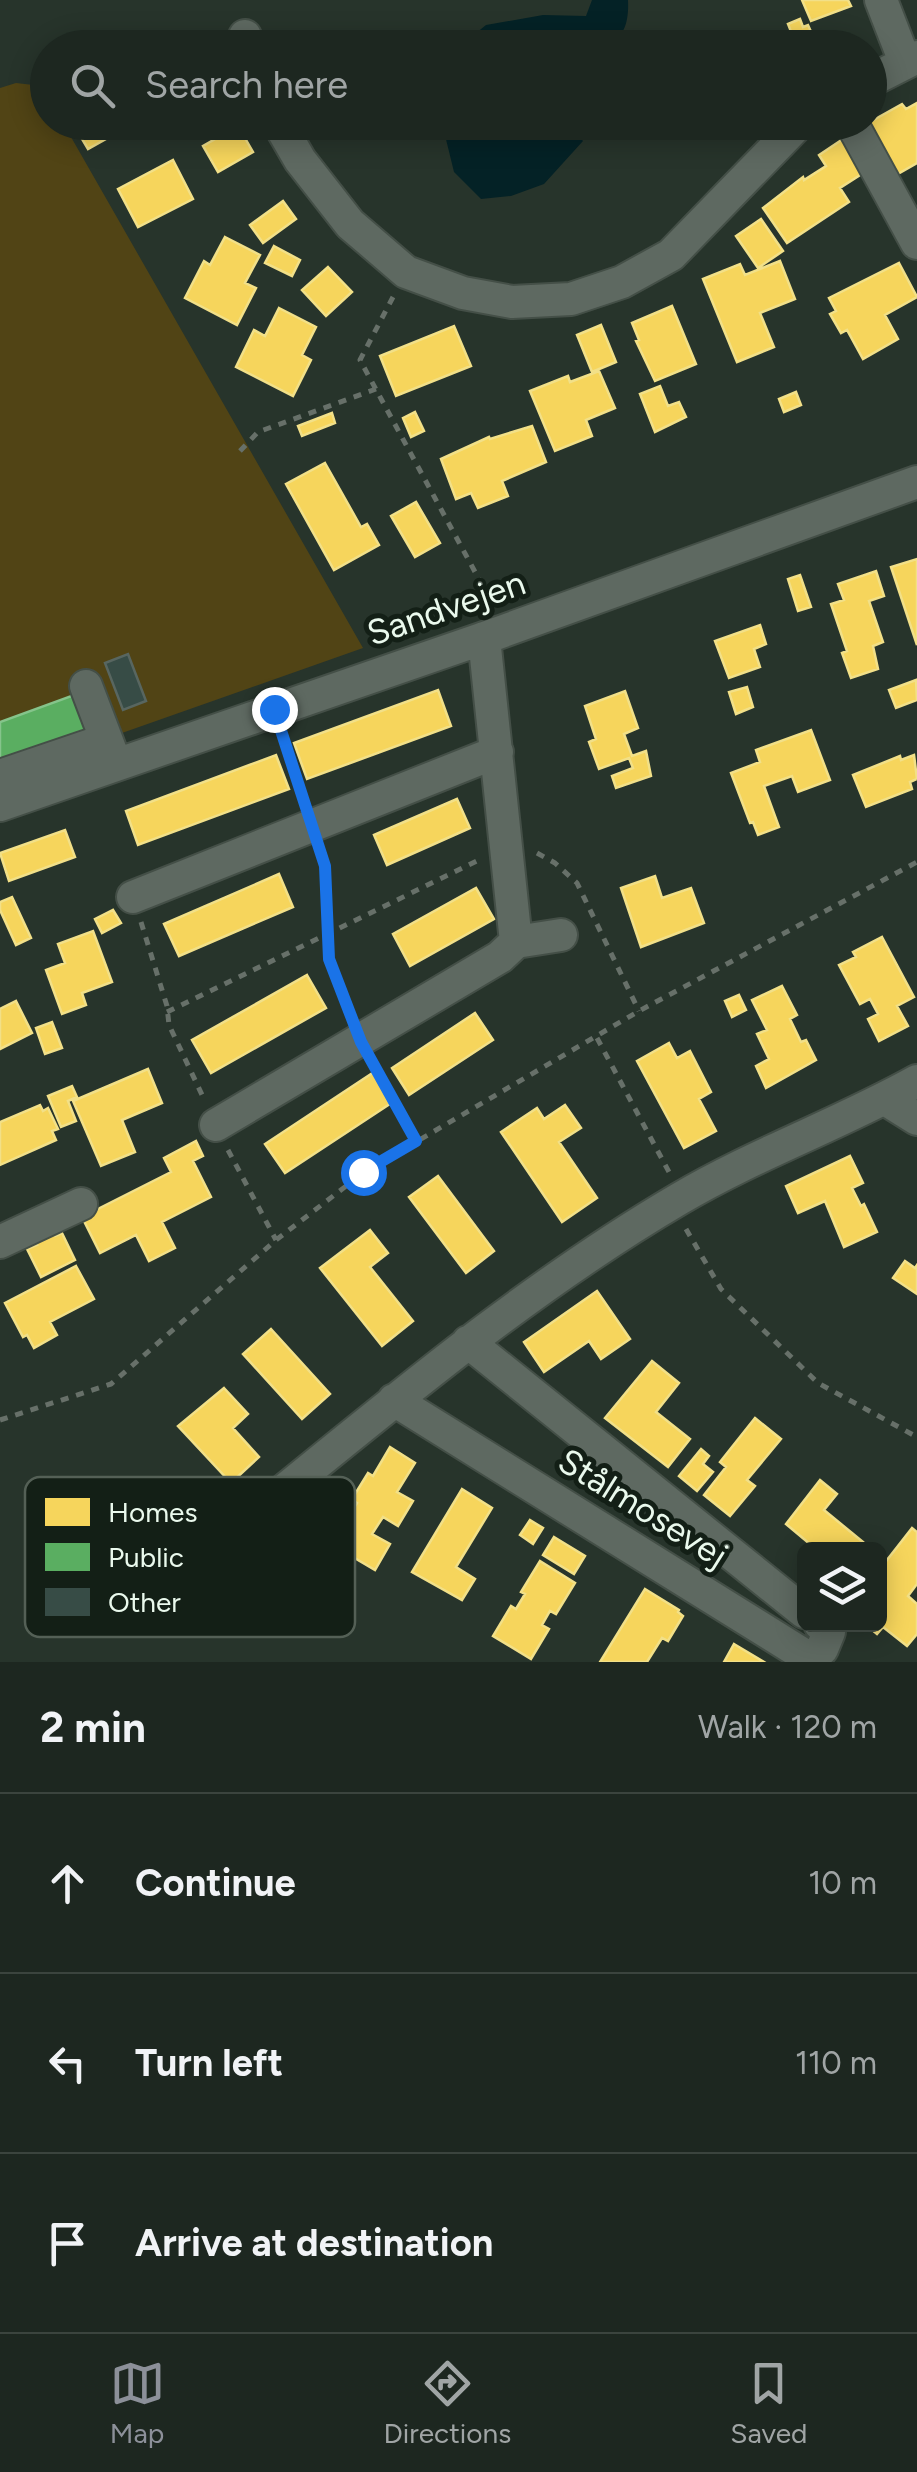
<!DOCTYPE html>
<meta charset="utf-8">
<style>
body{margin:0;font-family:Figtree,sans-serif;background:#252f29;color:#f1f3f6}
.controls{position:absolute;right:30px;bottom:30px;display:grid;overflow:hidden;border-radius:15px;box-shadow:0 5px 25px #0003}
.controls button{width:90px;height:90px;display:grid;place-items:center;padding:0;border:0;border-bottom:2px solid #3b443e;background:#1d2720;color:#f1f3f6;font:50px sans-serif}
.stop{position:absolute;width:30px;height:30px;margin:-22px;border:8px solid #1a73e8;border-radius:50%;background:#fff}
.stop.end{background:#1a73e8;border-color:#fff;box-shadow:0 2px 10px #0008}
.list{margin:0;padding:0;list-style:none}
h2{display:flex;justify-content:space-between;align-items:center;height:130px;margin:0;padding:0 40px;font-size:42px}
h2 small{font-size:32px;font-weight:400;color:#a0a5a5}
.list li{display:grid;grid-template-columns:65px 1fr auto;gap:30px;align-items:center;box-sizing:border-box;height:180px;padding:0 40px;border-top:2px solid #3b443e}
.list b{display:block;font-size:38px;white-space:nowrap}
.list em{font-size:32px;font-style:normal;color:#a0a5a5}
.icon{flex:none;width:55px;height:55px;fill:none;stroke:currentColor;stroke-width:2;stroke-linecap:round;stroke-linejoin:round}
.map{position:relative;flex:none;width:917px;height:1662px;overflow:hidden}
.search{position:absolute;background:#1d2720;box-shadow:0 5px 25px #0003;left:30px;right:30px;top:30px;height:110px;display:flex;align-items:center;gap:25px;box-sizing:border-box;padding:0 35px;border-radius:55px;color:#a0a5a5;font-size:38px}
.sheet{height:670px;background:#1d2720}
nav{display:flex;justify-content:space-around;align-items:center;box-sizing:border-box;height:140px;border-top:2px solid #3b443e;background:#1d2720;font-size:28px;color:#a0a5a5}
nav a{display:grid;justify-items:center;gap:5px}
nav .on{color:#8c9099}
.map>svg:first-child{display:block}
.green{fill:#514415}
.water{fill:#042226}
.homes{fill:#f6d55c;stroke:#f2e088;stroke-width:2.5}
.public{fill:#5aae61;stroke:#85c48b;stroke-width:2.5}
.building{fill:#374c46;stroke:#586660;stroke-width:2.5}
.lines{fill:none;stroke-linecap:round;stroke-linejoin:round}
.minor-casing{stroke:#444f47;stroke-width:36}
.path{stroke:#677069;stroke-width:5;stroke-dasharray:8 8;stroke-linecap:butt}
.minor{stroke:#5e6961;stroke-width:32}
.route{stroke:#1a73e8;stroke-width:12}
.labels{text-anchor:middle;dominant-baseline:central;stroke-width:10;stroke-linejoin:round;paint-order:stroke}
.street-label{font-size:35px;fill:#eaf9ed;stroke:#131f16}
.key{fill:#131f16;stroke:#546056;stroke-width:2.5}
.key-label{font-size:28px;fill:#eaf9ed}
</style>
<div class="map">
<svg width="917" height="1662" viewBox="0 0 917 1662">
<rect width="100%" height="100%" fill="#27342b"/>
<path class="green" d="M16,83L42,86L47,96L48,122L63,123L363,648L0,776V88Z"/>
<path class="water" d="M592,0H628C629,21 625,39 604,48L459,47L486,25L543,15L586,16Z
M442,123H567L583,141L544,184L511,196L481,199L454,172Z"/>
<path class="homes" d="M802,0H848L851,6L811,21Z
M800,19L803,27L808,25L813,36L807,37L810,42L797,47L788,24Z
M199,34L204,48H172L171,45Z
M917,103V163L896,175L870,122L902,104L906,109Z
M72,122H118L122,130L88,149Z
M238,126L253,152L218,172L203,146Z
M843,139L865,172L840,188L849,202L787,243L763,208L803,177L804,180L826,166L819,155Z
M173,160L193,199L138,227L118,189Z
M283,201L296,219L263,243L250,225Z
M761,219L783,251L758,268L736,236Z
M225,237L260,255L245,283L256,288L237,325L185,298L204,261L210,265Z
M274,246L300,260L292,276L265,263Z
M780,261L795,299L760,313L774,347L737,362L703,279L740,264L745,275Z
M899,263L917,297L885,315L898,339L863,359L847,330L841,333L830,314L836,311L829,298Z
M328,267L352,292L326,316L302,290Z
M672,306L696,364L655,381L636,341L639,340L632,323Z
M279,308L316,327L302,355L311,360L293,396L236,367L254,330L265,336Z
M601,325L616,362L592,372L577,335Z
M454,326L471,366L396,396L380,356Z
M599,371L615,408L586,420L592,436L555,451L530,391L568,376L570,382Z
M660,386L668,406L679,402L686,417L655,432L640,394Z
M796,392L801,405L784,412L779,399Z
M415,412L424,431L411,437L403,418Z
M332,413L335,423L302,436L298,426Z
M532,426L546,462L502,481L508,496L478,508L471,493L456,499L441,459L489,437L490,439Z
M325,463L361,527L367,524L379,545L334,570L286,484Z
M416,502L440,543L415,557L391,516Z
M917,559V645L891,567Z
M876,571L884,596L869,601L883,642L873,646L878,669L851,678L842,653L847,651L831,604L844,600L838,584Z
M800,575L811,607L798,611L788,579Z
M760,625L766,644L754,649L760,667L729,678L715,641Z
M916,680L917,700L896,708L889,690Z
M747,687L753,707L736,714L729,692Z
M438,690L451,726L307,779L294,743Z
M625,691L638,728L624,734L632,756L646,751L651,776L616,788L612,776L633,768L629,758L599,769L589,742L596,739L585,706Z
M811,730L830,780L798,792L792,776L764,786L779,827L758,835L753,822L750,823L731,773L760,762L756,750Z
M276,755L289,789L138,845L126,811Z
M914,755L917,779L910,782L912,789L866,807L853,775L900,756L901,760Z
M457,799L470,828L387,865L374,835Z
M65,830L75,857L9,881L0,853Z
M279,874L293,907L179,956L164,924Z
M655,876L662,898L691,888L704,923L641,947L621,888Z
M476,888L494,919L410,966L393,934Z
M12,897L31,938L16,945L0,910V902Z
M113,910L121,923L102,933L95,919Z
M93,931L112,982L82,993L86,1005L62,1014L46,970L65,963L58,944Z
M882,937L914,997L897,1006L908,1026L879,1041L868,1019L878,1014L870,999L860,1004L839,965L856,957L853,952Z
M307,975L326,1008L211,1073L192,1040Z
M782,986L797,1015L790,1019L801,1042L806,1040L816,1060L766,1088L756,1066L769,1059L757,1034L767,1030L752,1000Z
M739,995L746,1010L732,1017L725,1001Z
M16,1001L32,1033L0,1049V1009Z
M475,1013L493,1040L409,1095L392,1068Z
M52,1022L62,1048L45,1054L36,1028Z
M669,1043L677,1058L690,1051L711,1092L699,1099L716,1131L684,1148L637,1061Z
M148,1069L162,1103L122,1120L135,1152L101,1166L73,1101Z
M374,1072L393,1102L285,1173L265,1144Z
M72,1086L77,1097L68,1101L76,1121L61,1127L48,1096Z
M40,1105L43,1111L48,1108L58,1129L52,1131L56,1140L0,1165V1122Z
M565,1105L581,1128L559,1142L597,1198L562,1222L501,1132L537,1108L544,1119Z
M196,1141L203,1156L193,1161L211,1197L162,1222L175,1248L149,1261L136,1235L100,1253L82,1217L171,1172L164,1158Z
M850,1156L863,1183L852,1188L861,1206L864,1204L877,1232L844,1247L825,1201L798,1213L786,1186Z
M438,1176L494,1251L466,1273L409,1197Z
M370,1230L388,1253L370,1267L413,1321L382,1346L320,1268Z
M52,1232L55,1236L62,1233L75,1260L41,1277L27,1249L37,1245L34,1240Z
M905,1261L915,1268L917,1265V1294L893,1278Z
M76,1266L94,1299L50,1322L57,1335L34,1348L27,1335L23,1337L5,1303Z
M597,1291L630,1339L601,1359L589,1341L544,1372L524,1342Z
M271,1329L330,1394L302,1419L243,1354Z
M652,1361L679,1383L656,1412L690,1439L668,1467L605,1418Z
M224,1388L248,1414L233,1428L259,1457L231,1483L178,1426Z
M755,1418L781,1439L747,1480L755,1486L730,1516L704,1495L726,1467L720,1462Z
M390,1447L415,1463L397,1492L413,1501L398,1526L383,1517L372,1534L390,1544L375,1570L309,1531L325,1506L347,1519L357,1503L352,1499L368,1473L373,1476Z
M701,1449L709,1456L703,1464L713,1472L697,1491L679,1476Z
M820,1480L837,1494L824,1510L863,1542L857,1550H817L786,1524Z
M462,1489L492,1508L456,1567L475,1579L462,1600L412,1572Z
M530,1520L543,1528L533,1544L520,1535Z
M912,1528L917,1532V1584L908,1596L917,1604V1634L907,1646L883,1627L877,1634L865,1624H880V1569Z
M554,1537L585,1556L574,1574L543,1555Z
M540,1561L575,1583L556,1614L550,1611L542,1625L549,1629L531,1659L493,1636L511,1606L516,1609L525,1594L521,1592Z
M645,1589L679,1610L678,1612L683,1616L668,1641L662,1638L647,1662H600Z
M734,1644L764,1662H724Z"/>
<path class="public" d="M74,695L89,736L0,768V722Z"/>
<path class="building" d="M128,654L146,701L123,710L105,663Z"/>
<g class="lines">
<g class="minor-casing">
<path id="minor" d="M881,0L905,62
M245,36L249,48
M870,81L917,57
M278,122L300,160L350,224L406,272L463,293L512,302L571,299L622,282L671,255L800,122
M851,122L917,243
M86,686L113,757
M0,776L106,740
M0,805L484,638L917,482
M133,897L497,752
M516,942L561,935
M885,1099L917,1119
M216,1125L500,957L516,942L484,638
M0,1242L81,1204
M468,1342L804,1612
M394,1400L809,1658L822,1649L829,1632L820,1624
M266,1505C399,1397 531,1286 679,1199C755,1154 840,1124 917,1081"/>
</g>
<path class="path" d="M393,297L360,360L493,605
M240,451L258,432L376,389
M283,736L303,797
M537,853L555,863L577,883L639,1011
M322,855L325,866L329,959L350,1014
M141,922L167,1006L169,1025L204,1099
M167,1012L479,860
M597,1038L669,1172
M374,1065L416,1141
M228,1150L276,1240
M686,1229L721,1289L818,1383L917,1437
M0,1420L111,1384L276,1240L363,1173L639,1011L917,862"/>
<use href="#minor" class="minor"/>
</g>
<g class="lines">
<path class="route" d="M274,709L325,866L329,959L361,1042L416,1141L363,1172"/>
</g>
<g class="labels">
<g class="street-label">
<text transform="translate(446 608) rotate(-19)">Sandvejen</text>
<text transform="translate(643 1508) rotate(32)">Stålmosevej</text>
</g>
</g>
<rect x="25" y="1477" width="330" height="160" rx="15" class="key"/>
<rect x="45" y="1498" width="45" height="28" fill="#f6d55c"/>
<rect x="45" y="1543" width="45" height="28" fill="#5aae61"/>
<rect x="45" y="1588" width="45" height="28" fill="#374c46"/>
<g class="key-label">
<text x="108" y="1522">Homes</text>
<text x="108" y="1567">Public</text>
<text x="108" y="1612">Other</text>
</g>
</svg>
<div class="controls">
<button><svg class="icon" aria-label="layers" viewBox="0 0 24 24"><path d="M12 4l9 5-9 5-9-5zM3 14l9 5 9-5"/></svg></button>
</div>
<div class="stop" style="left:363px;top:1172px"></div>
<div class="stop end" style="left:274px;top:709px"></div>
<div class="search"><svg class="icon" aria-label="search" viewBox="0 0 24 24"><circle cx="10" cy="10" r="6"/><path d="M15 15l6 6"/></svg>Search here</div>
</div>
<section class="sheet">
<h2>2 min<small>Walk · 120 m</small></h2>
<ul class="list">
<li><svg class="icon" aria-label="ahead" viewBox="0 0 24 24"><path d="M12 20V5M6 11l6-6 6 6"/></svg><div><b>Continue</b></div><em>10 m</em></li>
<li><svg class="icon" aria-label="left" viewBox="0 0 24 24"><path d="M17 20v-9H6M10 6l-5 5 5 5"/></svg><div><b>Turn left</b></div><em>110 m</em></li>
<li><svg class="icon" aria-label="arrive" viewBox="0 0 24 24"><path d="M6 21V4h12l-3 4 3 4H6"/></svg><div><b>Arrive at destination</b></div></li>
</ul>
</section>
<nav>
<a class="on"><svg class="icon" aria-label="map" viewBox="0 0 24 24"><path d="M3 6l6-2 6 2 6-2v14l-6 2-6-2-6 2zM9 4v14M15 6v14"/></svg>Map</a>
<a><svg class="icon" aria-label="directions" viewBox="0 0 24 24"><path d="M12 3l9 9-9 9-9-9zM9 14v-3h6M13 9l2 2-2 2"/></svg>Directions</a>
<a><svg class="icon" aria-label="saved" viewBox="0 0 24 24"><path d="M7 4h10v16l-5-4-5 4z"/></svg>Saved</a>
</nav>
